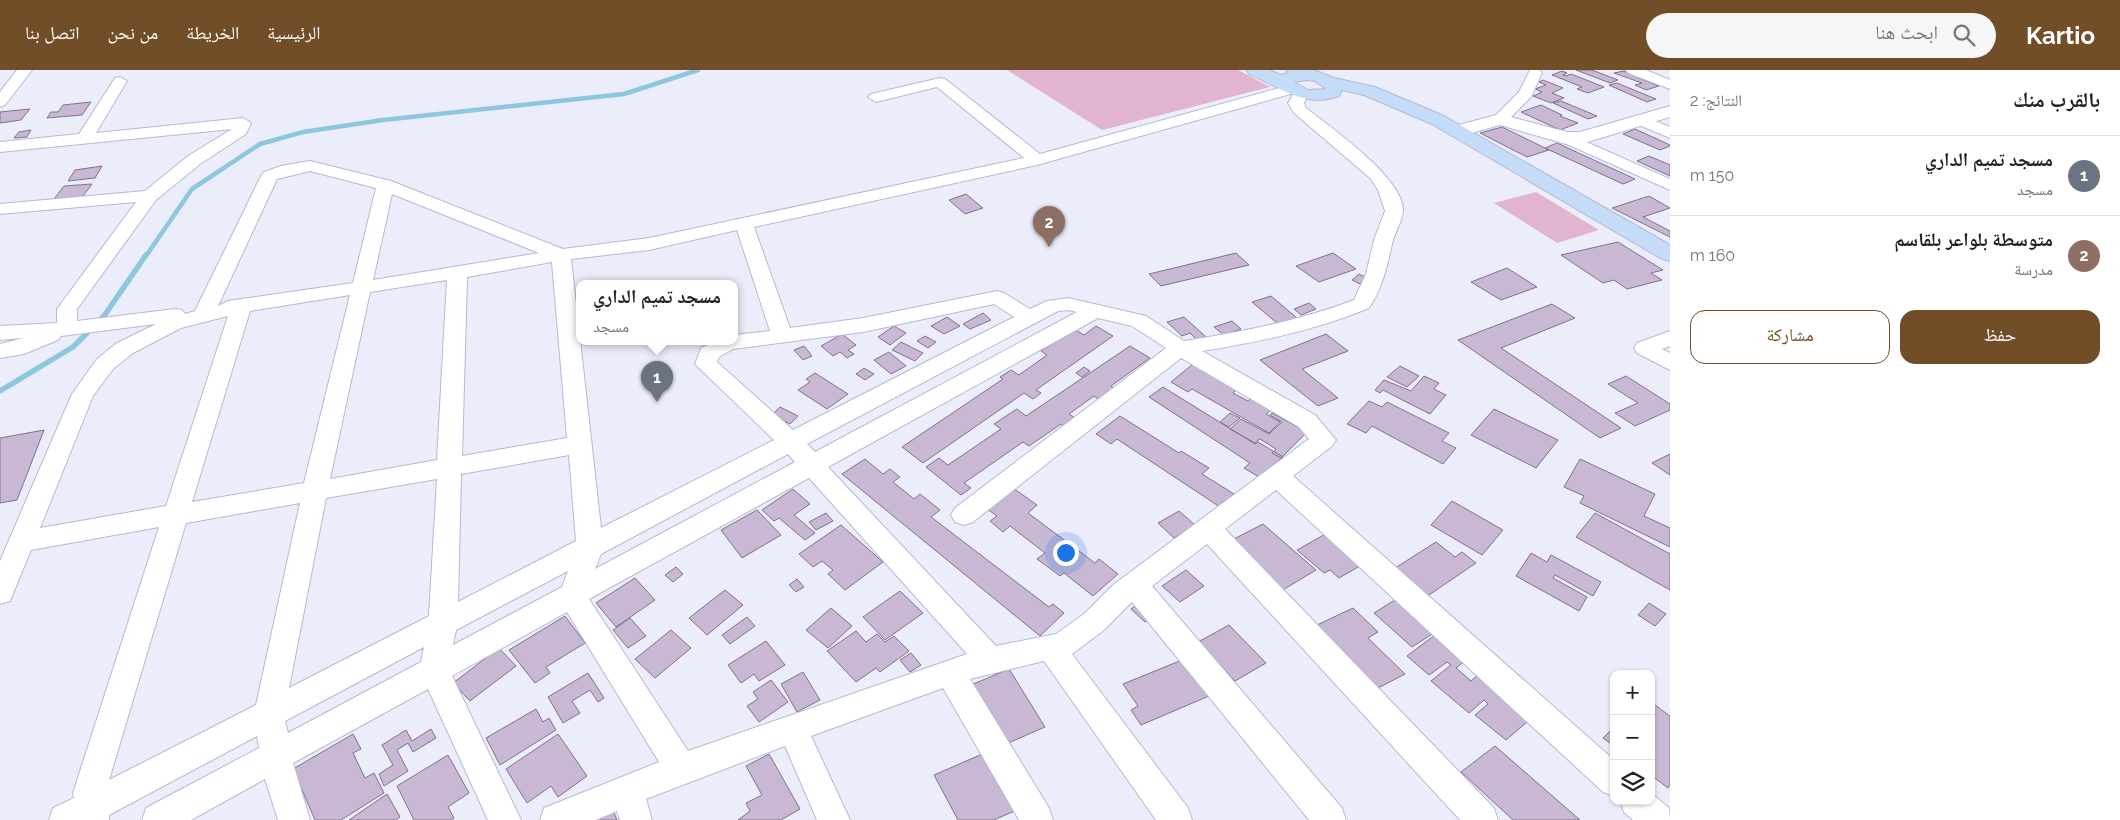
<!DOCTYPE html>
<html lang="ar">
<meta charset="utf-8">
<style>
body{margin:0;font-family:Raleway,"Noto Naskh Arabic",sans-serif;background:#f6f6f6;color:#202124;direction:rtl}
.controls{position:absolute;right:15px;bottom:15px;display:grid;overflow:hidden;border-radius:10px;box-shadow:0 1px 4px #0004}
.controls button{width:45px;height:45px;display:grid;place-items:center;padding:0;border:0;border-bottom:1px solid #e0e0e0;background:#fff;color:#202124;font:25px sans-serif}
.you{position:absolute;left:1065px;top:482px;width:18px;height:18px;margin:-12px;border:4px solid #fff;border-radius:50%;background:#1a73e8;box-shadow:0 0 0 8px #1a73e833}
.badge{display:grid;place-items:center;width:32px;height:32px;border-radius:50%;background:#714e27;color:#fff;font-size:16px;font-weight:700}
.pin{position:absolute;translate:-50% -41px;filter:drop-shadow(0 1px 2px #0008)}
.pin::after{content:'';position:absolute;top:26px;width:18px;height:15px;background:inherit;clip-path:polygon(0 0,100% 0,50% 100%)}
.popup{position:absolute;left:576px;top:210px;width:162px;height:65px;box-sizing:border-box;display:grid;place-content:center;border-radius:10px;background:#fff;filter:drop-shadow(0 1px 4px #0005);font-size:16px;white-space:nowrap;color:#757577}
.popup b{font-size:19px;color:#202124}
.popup::after{content:'';position:absolute;left:50%;top:100%;margin-left:-10px;border:10px solid transparent;border-top-color:#fff}
.list{margin:0;padding:0;list-style:none}
h2{display:flex;justify-content:space-between;align-items:center;height:65px;margin:0;padding:0 20px;font-size:21px}
h2 small{font-size:16px;font-weight:400;color:#757577}
.list li{display:grid;grid-template-columns:32px 1fr auto;gap:15px;align-items:center;box-sizing:border-box;height:80px;padding:0 20px;border-top:1px solid #e0e0e0}
.list b{display:block;font-size:19px;white-space:nowrap}
.list p{margin:0;font-size:16px;white-space:nowrap;color:#757577}
.list em{font-size:16px;font-style:normal;color:#757577}
.actions{display:flex;gap:10px;padding:15px 20px}
.actions a{flex:1;padding:11px 0;border:1px solid #714e27;border-radius:15px;text-align:center;font-size:18px;color:#714e27}
.actions .main{background:#714e27;color:#fff}
.icon{flex:none;width:28px;height:28px;fill:none;stroke:currentColor;stroke-width:2;stroke-linecap:round;stroke-linejoin:round}
.map{position:relative;flex:none;width:1670px;height:750px;overflow:hidden;direction:ltr}
header{display:flex;align-items:center;gap:30px;box-sizing:border-box;height:70px;padding:0 25px;background:#714e27;color:#fff}
header strong{font-size:24px}
nav{display:flex;gap:28px;margin-inline-start:auto;font-size:18px}
.search{width:350px;height:45px;background:#f6f6f6;display:flex;align-items:center;gap:12px;box-sizing:border-box;padding:0 18px;border-radius:28px;color:#757577;font-size:19px}
main{display:flex}
aside{flex:1;background:#fff}
.map>svg:first-child{display:block}
.green{fill:#e1b4d0}
.lines{fill:none;stroke-linecap:round;stroke-linejoin:round}
.stream-far1{stroke:#8dc7de;stroke-width:4.5}
.stream{stroke:#8dc7de;stroke-width:5.5}
.building{fill:#c9b8d4;stroke:#81728b}
.minor-casing{stroke:#b6b8d5;stroke-width:2}
.tertiary-casing{stroke:#b6b8d5;stroke-width:2}
.secondary-casing{stroke:#b6b8d5;stroke-width:2}
.minor{fill:#fff;fill-rule:evenodd}
.tertiary{fill:#fff;fill-rule:evenodd}
.secondary{fill:#c4dcf7;fill-rule:evenodd}
</style>
<header>
<strong>Kartio</strong>
<div class="search"><svg class="icon" aria-label="search" viewBox="0 0 24 24"><circle cx="10" cy="10" r="6"/><path d="M15 15l6 6"/></svg>ابحث هنا</div>
<nav><a>الرئيسية</a><a>الخريطة</a><a>من نحن</a><a>اتصل بنا</a></nav>
</header>
<main>
<aside>
<h2>بالقرب منك<small>النتائج: 2</small></h2>
<ul class="list">
<li><span class="badge" style="background:#6b7280">1</span><div><b>مسجد تميم الداري</b><p>مسجد</p></div><em>150 m</em></li>
<li><span class="badge" style="background:#8d6e63">2</span><div><b>متوسطة بلواعر بلقاسم</b><p>مدرسة</p></div><em>160 m</em></li>
</ul>
<div class="actions"><a class="main">حفظ</a><a>مشاركة</a></div>
</aside>
<div class="map">
<svg width="1670" height="750" viewBox="0 0 1670 750">
<rect width="100%" height="100%" fill="#ecedfa"/>
<path class="green" d="M1007,0H1238L1270,17L1102,60Z
M1536,122L1599,160L1557,173L1494,133Z"/>
<g class="lines">
<path class="stream-far1" d="M146,186L192,119L260,74L303,62L383,50L624,24L698,0"/>
<path class="stream" d="M0,321L73,277L104,246L146,185"/>
</g>
<path class="building" d="M1576,0H1592L1618,10L1610,13Z
M1562,1L1567,3L1563,5L1566,6L1571,4L1604,17L1588,23L1577,19L1582,17L1552,5Z
M1624,1L1639,8L1659,16L1646,20L1635,15L1642,13L1614,3Z
M1543,10L1563,18L1552,23L1564,28L1551,33L1533,26L1542,22L1535,19L1546,15L1539,12Z
M1617,13L1656,29L1647,32L1609,15Z
M1561,31L1597,46L1588,49L1553,33Z
M91,32L82,45L47,48L51,42H58L63,35Z
M1541,35L1562,45L1560,46L1578,53L1560,60L1521,42Z
M30,39L21,50L0,53V42Z
M1502,57L1549,80L1527,87L1480,63Z
M1635,59L1670,75V76L1660,80L1623,64Z
M31,60L27,67L14,68L19,62Z
M1557,73L1635,109L1623,114L1545,78Z
M1649,86L1670,95V106L1637,91Z
M102,96L95,108L68,111L75,100Z
M92,114L80,130L51,133L64,116Z
M966,124L983,138L965,144L949,130Z
M1649,126L1670,138L1643,147L1670,161V167L1612,138Z
M1618,172L1663,200L1651,203L1662,210L1627,219L1614,210L1603,213L1561,185Z
M1236,183L1249,195L1161,216L1149,204Z
M1333,183L1356,199L1319,212L1296,196Z
M1507,198L1537,217L1501,230L1471,212Z
M1359,204L1369,209L1362,215L1352,210Z
M1271,226L1297,248L1278,254L1252,232Z
M1309,233L1316,239L1301,245L1294,239Z
M1552,234L1575,248L1501,278L1621,358L1600,368L1458,270Z
M983,243L991,250L970,259L963,254Z
M947,247L960,256L944,264L931,256Z
M1184,247L1206,267L1197,270L1190,263L1182,266L1167,252Z
M1232,251L1241,259L1224,265L1214,257Z
M894,256L906,263L890,275L878,267Z
M1096,256L1113,266L1036,320L1041,323L1033,329L1024,323L923,393L902,377L1003,309L1000,307L1011,300L1019,305L1047,285L1041,281L1074,259L1084,265Z
M842,264L856,275L848,280L854,284L847,288L840,282L833,286L821,276Z
M1326,264L1348,281L1302,299L1338,328L1318,336L1260,290Z
M925,266L936,272L928,278L917,271Z
M901,272L923,283L915,291L892,280Z
M804,276L812,286L803,290L794,280Z
M1130,276L1150,288L1111,316L1117,320L1101,331L1094,326L1069,344L1075,348L1064,356L1061,354L1029,376L1023,372L964,413L971,418L961,425L926,397L939,388L948,395L1001,359L994,354L1017,339L1026,346Z
M889,282L906,296L891,304L874,290Z
M1193,294L1237,319L1233,323L1248,331L1252,327L1272,339L1266,344L1280,352L1269,363L1192,319L1188,322L1171,312Z
M1400,296L1419,306L1407,317L1387,307Z
M1084,297L1090,301L1082,307L1076,303Z
M864,298L874,304L865,310L856,304Z
M815,303L848,324L827,339L798,320L810,312L806,309Z
M1424,306L1439,313L1434,319L1446,325L1430,344L1383,320L1380,323L1375,320L1384,310L1411,321Z
M1626,306L1670,334V340L1635,356L1615,343L1638,333L1608,314Z
M1163,317L1255,374L1258,372L1283,387L1259,407L1244,398L1250,393L1149,327Z
M1369,331L1382,337L1387,332L1449,363L1442,371L1456,378L1443,394L1372,356L1366,363L1347,354Z
M780,337L798,346L790,354L772,345Z
M1494,339L1558,370L1536,398L1471,365Z
M1230,343L1240,348L1229,357L1220,352Z
M1272,343L1307,362L1281,388L1272,383L1276,379L1260,369L1255,373L1230,359L1241,349L1269,364L1282,352L1270,345Z
M1120,346L1179,383L1181,381L1209,398L1202,404L1234,424L1220,437L1117,369L1111,374L1096,364Z
M44,360L17,430L0,433V368Z
M1670,384V405L1652,393Z
M865,389L883,404L890,399L900,407L893,412L914,429L920,424L940,440L931,447L1049,537L1053,534L1064,543L1040,566L842,404Z
M1580,389L1655,424L1644,446L1670,458V477L1580,433L1584,426L1564,417Z
M1013,418L1037,435L1028,443L1095,493L1099,489L1118,504L1093,526L1064,503L1060,506L1037,489L1045,483L1010,456L1003,462L990,451L997,446L987,439Z
M793,419L810,434L794,445L815,463L805,470L779,448L774,451L762,440Z
M1452,431L1503,460L1482,485L1431,455Z
M757,440L781,465L742,488L721,460Z
M1179,441L1195,455L1174,468L1158,453Z
M826,443L833,451L816,460L809,452Z
M1595,443L1670,484V520L1576,467Z
M1263,454L1316,500L1281,521L1228,472Z
M841,455L883,492L845,520L828,504L833,500L822,491L813,497L799,484Z
M1329,462L1365,493L1339,508L1330,500L1324,503L1297,480Z
M1436,472L1455,487L1462,482L1476,493L1426,527L1392,500Z
M1531,483L1547,492L1551,485L1601,512L1593,526L1555,505L1553,508L1587,527L1579,541L1516,506Z
M676,497L683,504L673,512L665,505Z
M1186,500L1204,516L1180,532L1162,516Z
M635,508L655,530L616,557L596,533Z
M797,509L804,517L796,522L789,515Z
M725,520L743,535L707,565L689,548Z
M900,521L923,543L885,570L863,547Z
M1398,528L1437,561L1412,577L1374,543Z
M1142,531L1156,544L1145,552L1131,539Z
M1649,533L1666,544L1655,556L1638,545Z
M831,538L852,556L828,578L806,560Z
M1353,538L1378,562L1368,568L1405,604L1378,618L1317,555Z
M565,546L585,573L546,597L550,603L535,613L509,580Z
M747,547L755,556L730,574L722,565Z
M630,548L646,566L628,578L613,560Z
M1229,555L1266,593L1235,611L1198,572Z
M671,560L691,578L655,608L635,589Z
M856,561L866,572L877,564L885,572L894,566L909,581L880,602L876,598L856,612L827,581Z
M1439,562L1470,587L1456,598L1471,611L1480,603L1534,646L1506,670L1475,645L1488,634L1484,630L1469,643L1431,611L1451,595L1447,592L1429,605L1407,586Z
M766,571L785,595L759,611L754,604L741,613L728,595Z
M499,578L516,596L470,631L453,613Z
M911,583L921,595L910,602L900,590Z
M1182,590L1209,626L1141,655L1131,640L1138,636L1123,614Z
M1009,599L1045,657L1006,674L971,615Z
M803,602L820,630L797,642L781,614Z
M588,603L604,628L598,632L590,620L572,631L580,643L563,653L548,627Z
M771,610L788,632L759,652L747,636L758,629L753,622Z
M1651,632L1670,646V715L1668,718L1651,705Z
M536,639L543,652L549,648L556,660L500,695L486,668Z
M1614,657V676L1603,668Z
M431,659L436,668L413,682L408,673L397,680L408,701L384,716L379,704L393,695L382,675L406,660L412,671Z
M353,664L361,679L353,683L365,708L374,703L384,723L341,750H315L293,699Z
M558,664L587,706L558,727L551,716L527,733L506,699Z
M1495,676L1580,750H1513L1461,702Z
M987,682L1019,739L994,750H958L934,705Z
M769,684L800,739L781,750H738L750,741L746,733L762,725L746,696Z
M448,685L469,723L448,737L454,748L451,750H414L397,716Z
M387,724L400,747L396,750H349Z
M612,738L617,750H587Z"/>
<g class="lines">
<g class="minor-casing">
<path id="minor" d="M17,0H32L5,35L0,37V22Z
M1530,0H1540L1542,3L1531,27L1506,52H1494L1492,49L1519,22Z
M1626,0H1646L1670,10V19L1628,3Z
M120,7L127,11L96,63L243,48L251,53L246,64L200,94L156,130L77,239V251L175,239L182,240L185,244L195,241L261,106L264,102L281,96L310,91L391,111L563,179L649,168L1024,88L937,17L876,32L868,27L871,24L940,8L945,9L1040,84L1290,15L1295,16L1297,19L1306,20L1309,23L1304,33L1306,38C1330,57 1405,109 1403,141C1402,152 1394,163 1392,174C1387,197 1382,219 1369,238C1316,260 1259,272 1202,281L1315,345L1336,370L1332,376L1293,406L1614,690V726L1603,722L1276,420L1225,459L1494,738L1498,750H1460L1207,474L1152,516L1342,738L1346,750H1309L1132,532L1104,560L1072,584L1188,738L1192,750H1156L1044,591L970,609L1049,738L1053,750H1019L943,618L811,666L850,750H817L785,676L646,729L652,750H620L617,741L596,750H540L544,738L659,692L567,542L452,606L521,750H488L428,619L293,693L310,750H278L265,709L191,750H142L146,738L259,678L257,666L109,745V750H49L53,738L74,728L73,723L159,457L31,480L10,531L0,534V491L72,324L97,289L117,273L156,254L61,266L58,270L24,284L0,288V274L23,268L0,270V256L57,253V239L136,132L0,144V134L145,121L188,86L232,59L0,82V72L79,64L115,8ZM1294,23L1288,33L1294,43L1370,108L1378,120L1385,141L1374,170L1366,204L1354,230C1299,251 1241,262 1184,271L1146,246L1068,228L1047,231L1030,239L1004,223L997,221L863,248L790,258L754,157L1037,95ZM310,101L376,118L353,213L228,231L218,236L277,109ZM392,124L539,183L373,210ZM737,160L770,261L734,265V271H716L701,278L695,294L774,370L601,458L571,189L649,180ZM552,192L567,368L462,386L467,207ZM447,210L437,390L330,409L370,222ZM350,225L304,413L192,432L250,241ZM994,234L1014,247L793,360L717,292L719,287L733,279L863,262ZM1068,240L1077,242L815,382L807,374L1058,241ZM228,246L166,436L40,458L93,326L113,299L133,283L181,258ZM1098,248L1132,256L1166,278L955,438L951,445L955,452L964,455L973,452L1181,288L1299,357L1309,369L1113,515L1084,544L1056,564L996,576L828,397ZM788,384L795,392L595,499L601,484ZM569,385L576,471L458,532L461,404ZM809,408L967,584L688,681L589,529ZM437,409L429,546L289,618L326,428ZM300,433L256,635L109,710L186,453ZM568,501L562,517L453,575L456,560ZM424,577L421,592L288,663L285,651Z
M1640,45L1670,57V68L1634,53L1632,50L1634,47Z
M1566,63L1670,109V120L1560,71L1558,68Z
M1670,261V276L1662,279L1670,283V300L1637,283L1634,278L1637,273Z
M1651,723L1669,738L1670,750H1633L1624,742L1620,731H1651Z"/>
</g>
<g class="tertiary-casing">
<path id="tertiary" d="M1670,36V47L1581,74H1566L1500,55L1458,67L1451,65L1449,61L1451,57L1500,44L1567,62H1580Z"/>
</g>
<g class="secondary-casing">
<path id="secondary" d="M1247,0H1269L1281,5L1288,3L1286,0H1314L1334,8L1375,17L1444,46L1670,175V191L1662,189L1432,54L1364,25L1342,20L1339,26C1304,39 1280,17 1249,4ZM1306,10L1315,11L1326,19L1308,20L1294,12Z"/>
</g>
<use href="#minor" class="minor"/>
<use href="#tertiary" class="tertiary"/>
<use href="#secondary" class="secondary"/>
</g>
</svg>
<div class="controls">
<button>+</button>
<button>−</button>
<button><svg class="icon" aria-label="layers" viewBox="0 0 24 24"><path d="M12 4l9 5-9 5-9-5zM3 14l9 5 9-5"/></svg></button>
</div>
<div class="you"></div>
<div class="pin badge" style="left:657px;top:332px;background:#6b7280">1</div>
<div class="popup"><b>مسجد تميم الداري</b>مسجد</div>
<div class="pin badge" style="left:1049px;top:177px;background:#8d6e63">2</div>
</div>
</main>
